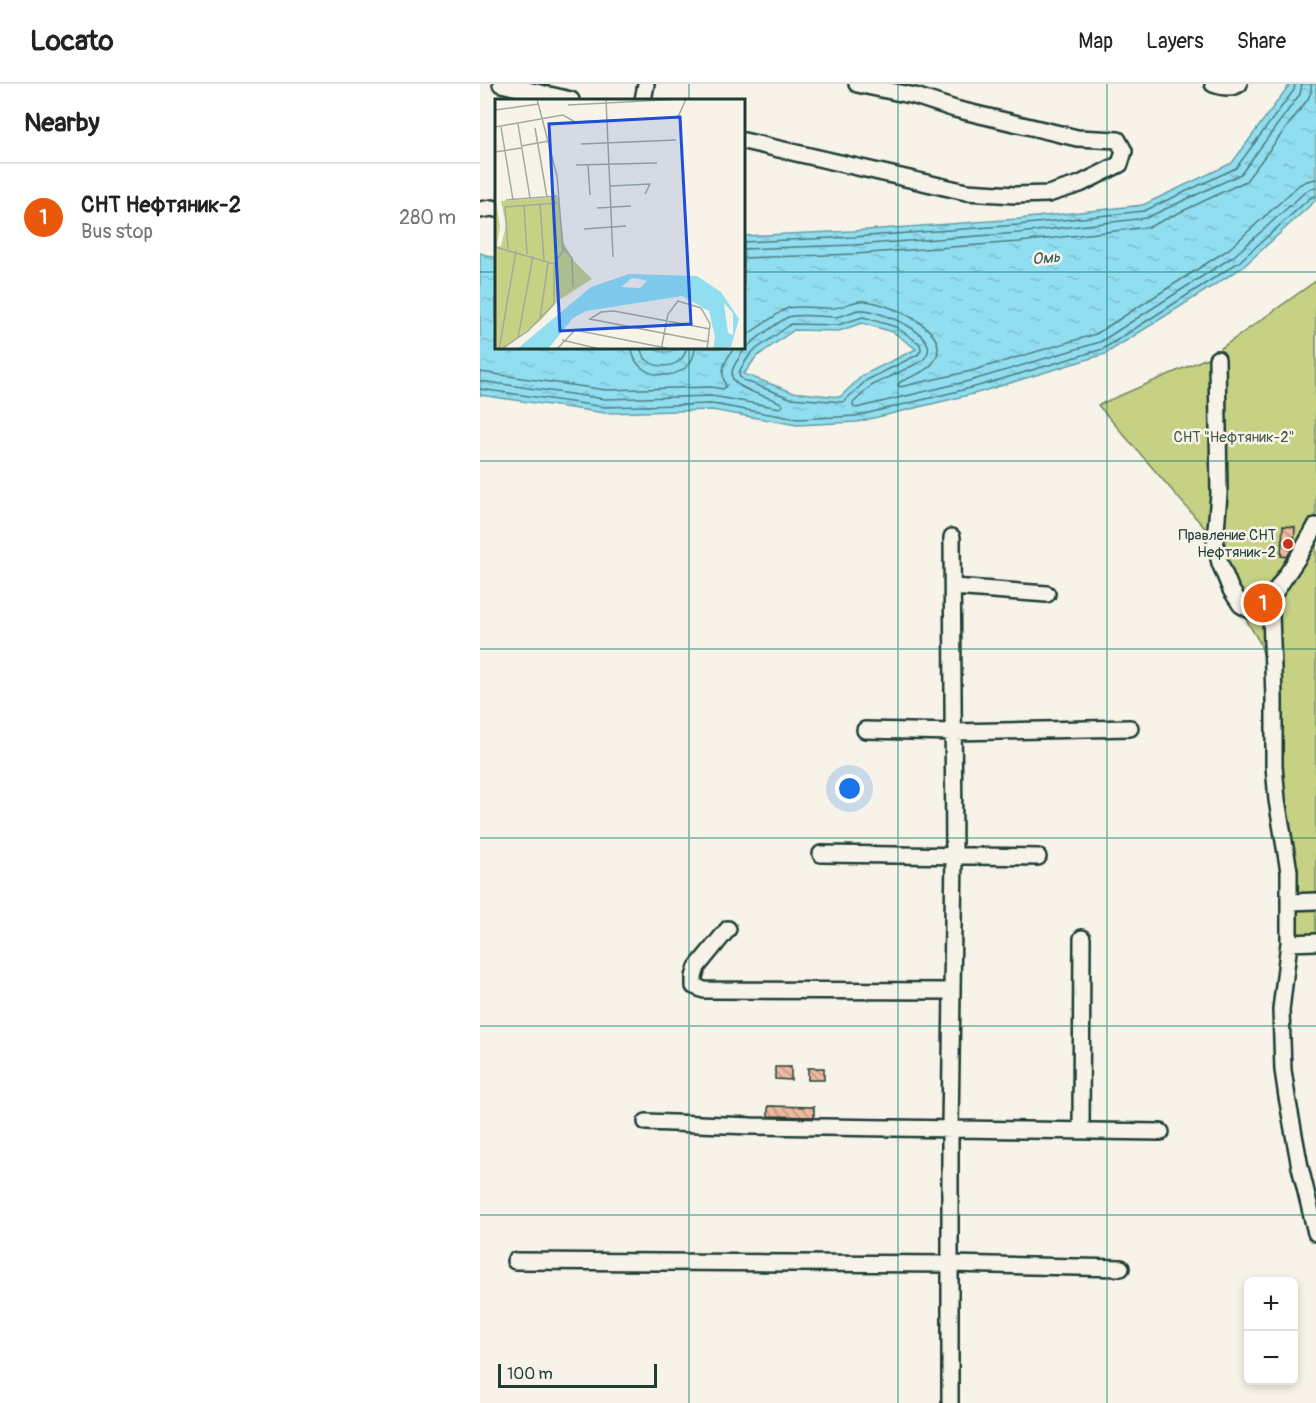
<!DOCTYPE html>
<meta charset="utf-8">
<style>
body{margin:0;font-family:Pangolin,sans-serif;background:#f2f2f2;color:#222}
.controls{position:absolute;right:18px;bottom:18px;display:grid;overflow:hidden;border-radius:9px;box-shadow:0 3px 9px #0003}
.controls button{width:54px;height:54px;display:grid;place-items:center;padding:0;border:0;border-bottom:2px solid #e0e0e0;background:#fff;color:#222;font:30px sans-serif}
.scale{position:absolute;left:18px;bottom:15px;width:159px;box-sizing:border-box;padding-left:6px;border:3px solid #1f3d34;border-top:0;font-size:16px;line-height:21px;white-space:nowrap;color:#1f3d34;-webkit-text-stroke:4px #f7f3e8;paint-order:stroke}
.you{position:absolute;left:370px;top:705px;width:21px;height:21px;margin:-15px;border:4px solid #fff;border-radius:50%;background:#1a73e8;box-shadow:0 0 0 9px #1a73e833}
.badge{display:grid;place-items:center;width:39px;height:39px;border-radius:50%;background:#ea580c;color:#fff;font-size:20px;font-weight:700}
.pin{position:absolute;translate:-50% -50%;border:3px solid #fff;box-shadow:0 2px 6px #0006}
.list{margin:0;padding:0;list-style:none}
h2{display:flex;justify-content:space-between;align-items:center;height:78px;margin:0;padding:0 24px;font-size:26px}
h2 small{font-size:20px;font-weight:400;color:#767676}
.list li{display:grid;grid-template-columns:39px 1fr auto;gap:18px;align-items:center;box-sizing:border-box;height:108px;padding:0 24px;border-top:2px solid #e0e0e0}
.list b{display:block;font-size:22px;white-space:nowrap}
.list p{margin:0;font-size:20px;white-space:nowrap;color:#767676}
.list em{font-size:20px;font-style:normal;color:#767676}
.map{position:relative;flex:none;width:836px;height:1319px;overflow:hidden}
header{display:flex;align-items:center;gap:36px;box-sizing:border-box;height:84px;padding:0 30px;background:#fff;border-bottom:2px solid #e0e0e0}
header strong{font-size:28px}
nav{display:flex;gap:33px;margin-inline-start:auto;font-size:21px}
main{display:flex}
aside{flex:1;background:#fff}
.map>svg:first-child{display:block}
.green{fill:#c6d184;stroke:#72875c;stroke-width:1.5}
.water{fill:url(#water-ripples);stroke:#639ea5;stroke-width:1.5;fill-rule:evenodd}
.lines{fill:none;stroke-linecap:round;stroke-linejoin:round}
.shore{stroke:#4d7d7f;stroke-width:1.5}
.building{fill:url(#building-back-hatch);stroke:#1f3d34;stroke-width:1.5}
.minor-casing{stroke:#1f3d34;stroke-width:20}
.minor{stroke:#f7f3e8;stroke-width:15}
.grid{fill:none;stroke:#0f766e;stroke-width:1.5;stroke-opacity:0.55}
.poi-dot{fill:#c8321e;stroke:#f7f3e8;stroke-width:2}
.labels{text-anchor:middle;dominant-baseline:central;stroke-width:5;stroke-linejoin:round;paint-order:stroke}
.park-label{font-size:15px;fill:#405b44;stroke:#f7f3e8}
.poi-label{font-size:15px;fill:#1f3d34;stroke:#f7f3e8;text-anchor:end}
.water-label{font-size:16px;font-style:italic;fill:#365d5a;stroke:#f7f3e8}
.inset-road{fill:none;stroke:#a1aaa0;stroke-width:1.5}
.view{fill:#1d4ed8;fill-opacity:0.15;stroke:#1d4ed8;stroke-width:3}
.inset-edge{fill:none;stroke:#1f3d34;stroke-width:3}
</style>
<header>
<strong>Locato</strong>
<nav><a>Map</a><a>Layers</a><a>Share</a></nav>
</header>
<main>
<aside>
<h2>Nearby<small></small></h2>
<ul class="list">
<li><span class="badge">1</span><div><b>СНТ Нефтяник-2</b><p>Bus stop</p></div><em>280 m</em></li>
</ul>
</aside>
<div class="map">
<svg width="836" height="1319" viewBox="0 0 836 1319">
<defs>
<pattern id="water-ripples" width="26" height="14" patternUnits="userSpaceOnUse" patternTransform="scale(1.5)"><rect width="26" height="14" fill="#91def0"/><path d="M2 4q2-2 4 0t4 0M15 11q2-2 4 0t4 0" fill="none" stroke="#7dbfce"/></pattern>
<pattern id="building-back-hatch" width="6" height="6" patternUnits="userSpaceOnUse" patternTransform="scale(1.5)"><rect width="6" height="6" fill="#eeba9f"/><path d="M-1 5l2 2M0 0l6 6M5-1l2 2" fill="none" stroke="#c09882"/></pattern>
</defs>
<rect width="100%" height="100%" fill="#f7f3e8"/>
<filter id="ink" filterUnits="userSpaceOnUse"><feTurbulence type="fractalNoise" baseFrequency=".0167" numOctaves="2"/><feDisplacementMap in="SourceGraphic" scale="12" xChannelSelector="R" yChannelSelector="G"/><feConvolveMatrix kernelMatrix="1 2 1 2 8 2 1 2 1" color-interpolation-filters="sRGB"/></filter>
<g filter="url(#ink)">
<path class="green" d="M836,197V854L806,855L805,787L791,710L786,673L787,583L780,559L767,537L751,514L729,449L618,321L727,274Z"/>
<path class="water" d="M810,0H836V116L763,183L625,270L497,309L377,338L317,341L232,326L125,329L0,311V169L16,174V264H172C178,268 189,270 195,264H264V152L373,147L538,135L663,121L752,79ZM382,239L413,248L436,265L383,291L360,313L312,308L264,290L276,273L314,246L359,247Z"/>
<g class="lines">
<path class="shore" d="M264,158L374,153L538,141L664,127L756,84L814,6L815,0
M264,165L374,161L539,149L666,134L761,90L820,10L822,0
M264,174L375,170L539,158L669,143L766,97L828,15L831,8V0
M383,233L416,243L439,259C442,263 442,268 437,271L387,296L363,318L310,314L263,296L259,292L260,286L271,269L311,240L358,241Z
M264,253L302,227L308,224C323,221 339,225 354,224C365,223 375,215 386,217C409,220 479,247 452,280C445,289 430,293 420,298L418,301L420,303L491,287L616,250L749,165L819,101L827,97L836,95
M152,264C154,300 213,300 215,264
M161,264C163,288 204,288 206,264
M0,288L126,306L231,303L243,305L246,302C239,286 245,277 254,264
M0,297L125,315L232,312L300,324L303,322L301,319C293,315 284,312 275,309C256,301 243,296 259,274C261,270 264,266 267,263C274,256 300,237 308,233C318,229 343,233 354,233C365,233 375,224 385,226C403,229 469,252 442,277L391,302L373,319V322L376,324L493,296L620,258L754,172L825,108L830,105L836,104
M0,305L125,323L232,320L318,335L376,332L495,303L623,265L759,178L830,114L836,112"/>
</g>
<path class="building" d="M803,442L815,443L814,462L807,473L801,472Z
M295,983H311V996L295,995Z
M328,984H344V996H328Z
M288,1022L334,1023V1033L288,1032Z"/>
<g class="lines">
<g class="minor-casing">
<path id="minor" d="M21,0L91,16
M733,0C741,3 751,5 759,0
M163,16L166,0
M264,57L486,108L535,111L568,110L600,100L640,80L644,67L638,56L597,54L475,25L435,12L377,0
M0,126L12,124L16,125
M737,275L739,410L735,458L740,479L751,506L761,521L770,526L791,531
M836,442L819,472L793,511L791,531L794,613V682L797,716L809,787V859L801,926L803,986L807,1013L820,1083L836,1149
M473,503L567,510
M385,646L474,648L650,644
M341,770L558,773
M810,818L836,817
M248,845L217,883L214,893V902L224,906L472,907
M809,859L836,858
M166,1038L271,1042L681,1048
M601,1046L602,854
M35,1177L470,1180L641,1184
M470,1319V1044L474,771L472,453"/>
</g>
<use href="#minor" class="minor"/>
</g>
</g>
<path class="grid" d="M209,0V16M418,0V1319M627,0V1319M0,188H16M264,188H836M209,264V1319M0,377H836M0,565H836M0,754H836M0,942H836M0,1131H836"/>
<circle class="poi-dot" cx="808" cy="460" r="6"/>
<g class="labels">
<g class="park-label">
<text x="754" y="353">СНТ "Нефтяник-2"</text>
</g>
<g class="poi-label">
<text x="796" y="451">Правление СНТ<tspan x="796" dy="17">Нефтяник-2</tspan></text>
</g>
<g class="water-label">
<text transform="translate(566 174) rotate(-6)">Омь</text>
</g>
</g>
<g transform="translate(15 15)">
<rect width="250" height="250" fill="#f7f3e8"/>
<path d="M0,96L5,127L2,147H6L11,126L6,102L63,98L69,144L78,161L97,180L64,201L45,222L7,251L0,250Z" fill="#c6d184"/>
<path d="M134,175L202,177L226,193L244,220L236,248L218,250L220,238L214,212L187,197L91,212L78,219L53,250H22L96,188ZM137,179L145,180L152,182L145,189L126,188ZM229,204L238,214V236L233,234Z" fill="#91def0" fill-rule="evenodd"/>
<path class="inset-road" d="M111,0L118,158M73,6L187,0M0,11L44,5M23,25L35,99M0,28L68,16L80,23L183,18L191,0M6,28L18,101M40,29L52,98M86,45L181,41M26,47L54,42M0,53L26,49M81,66L162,64M93,66L95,96M115,87L155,85L150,95M11,101L62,97M45,105L49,161M29,106L32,155M102,109L136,107M89,130L131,127M0,148L59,165L68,152L62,77L42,0M68,148L77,159L78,188M13,150L10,108L62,104M45,220L53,164M23,239L38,157M67,241L109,251M214,243L95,220L106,213L119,212L215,230M4,251L21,152M5,251L33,232L59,205V165M61,251L80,231L181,251M166,251L173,215L183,202L206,209L215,225L212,251"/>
<path class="view" d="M185,18L196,225L65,232L54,25Z"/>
<rect width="250" height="250" class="inset-edge"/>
</g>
</svg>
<div class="controls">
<button>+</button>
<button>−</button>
</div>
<div class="scale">100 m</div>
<div class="you"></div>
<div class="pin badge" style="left:783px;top:519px">1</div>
</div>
</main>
